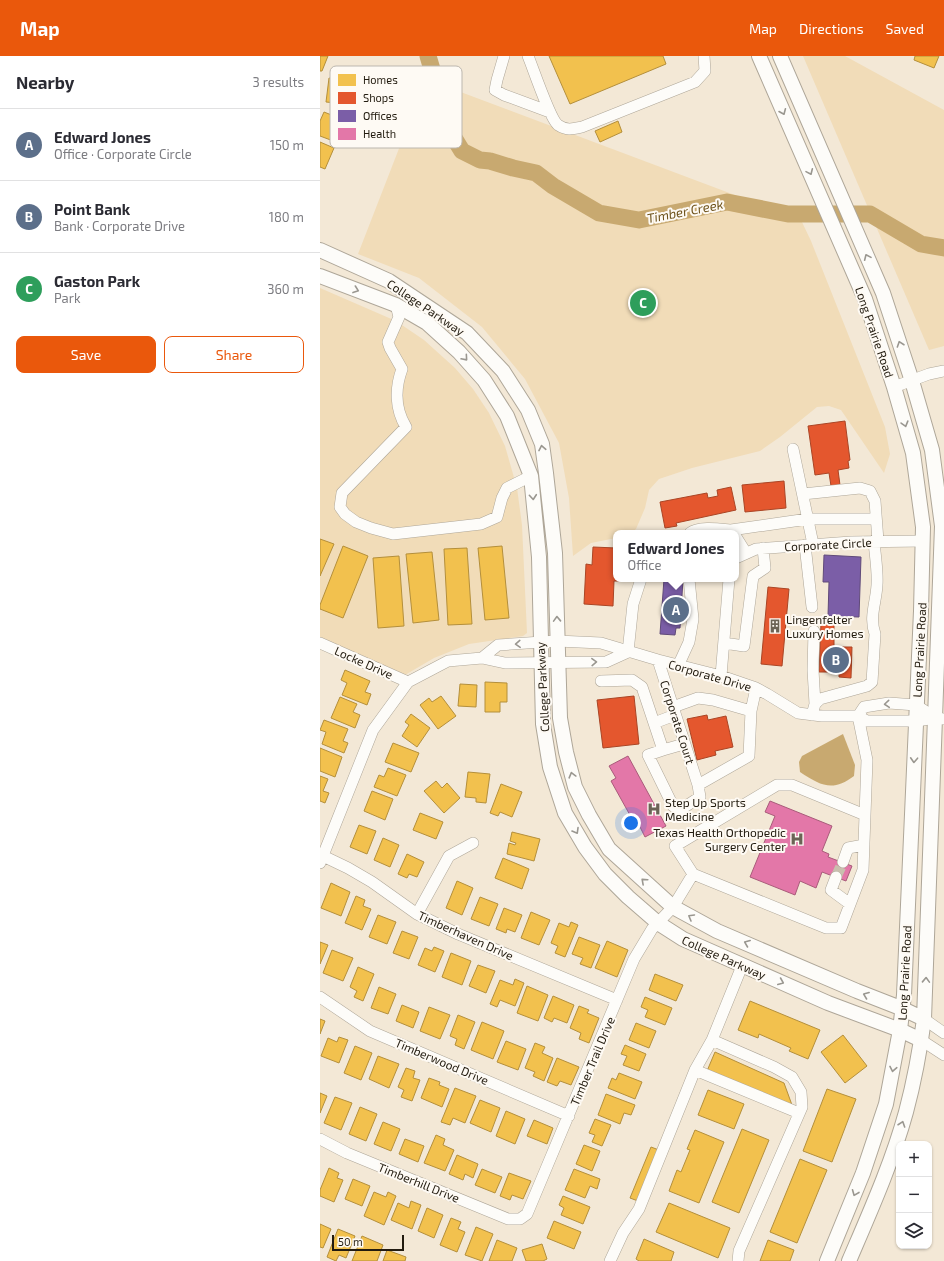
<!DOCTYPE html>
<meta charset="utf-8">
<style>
body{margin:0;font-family:"Exo 2",sans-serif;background:#f7f7f7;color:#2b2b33}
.controls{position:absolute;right:12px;bottom:12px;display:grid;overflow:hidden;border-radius:8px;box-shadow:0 1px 3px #0004}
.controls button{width:36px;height:36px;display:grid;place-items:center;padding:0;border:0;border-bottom:1px solid #e1e1e2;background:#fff;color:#2b2b33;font:20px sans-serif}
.scale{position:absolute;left:12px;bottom:10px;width:72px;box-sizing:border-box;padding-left:4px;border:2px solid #221b0f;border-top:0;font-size:11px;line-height:14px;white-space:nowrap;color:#221b0f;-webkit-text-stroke:3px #fefaf4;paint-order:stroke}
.you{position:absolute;left:311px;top:767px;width:14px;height:14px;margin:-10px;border:3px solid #fff;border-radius:50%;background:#1a73e8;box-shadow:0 0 0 6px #1a73e833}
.badge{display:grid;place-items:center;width:26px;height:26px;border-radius:50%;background:#ea580c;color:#fff;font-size:13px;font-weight:700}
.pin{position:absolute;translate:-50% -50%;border:2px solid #fff;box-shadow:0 1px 4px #0006}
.popup{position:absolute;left:293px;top:474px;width:126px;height:52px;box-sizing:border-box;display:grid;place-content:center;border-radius:8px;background:#fff;filter:drop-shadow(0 1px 3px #0005);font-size:13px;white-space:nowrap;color:#7c7c81}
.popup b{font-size:15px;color:#2b2b33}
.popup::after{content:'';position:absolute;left:50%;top:100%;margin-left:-8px;border:8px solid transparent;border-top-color:#fff}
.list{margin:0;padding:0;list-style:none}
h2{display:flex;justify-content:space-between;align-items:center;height:52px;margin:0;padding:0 16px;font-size:17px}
h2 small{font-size:13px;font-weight:400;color:#7c7c81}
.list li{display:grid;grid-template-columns:26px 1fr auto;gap:12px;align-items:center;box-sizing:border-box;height:72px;padding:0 16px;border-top:1px solid #e1e1e2}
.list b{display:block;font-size:15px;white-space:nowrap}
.list p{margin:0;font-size:13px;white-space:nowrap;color:#7c7c81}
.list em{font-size:13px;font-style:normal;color:#7c7c81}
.actions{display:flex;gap:8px;padding:12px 16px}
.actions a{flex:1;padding:9px 0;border:1px solid #ea580c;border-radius:8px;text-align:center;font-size:14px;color:#ea580c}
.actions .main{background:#ea580c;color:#fff}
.icon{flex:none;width:22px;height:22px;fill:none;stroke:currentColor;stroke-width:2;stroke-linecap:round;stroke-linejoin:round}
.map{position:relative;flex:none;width:624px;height:1205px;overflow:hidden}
header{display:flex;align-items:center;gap:24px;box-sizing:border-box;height:56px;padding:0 20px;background:#ea580c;color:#fff}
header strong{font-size:19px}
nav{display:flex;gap:22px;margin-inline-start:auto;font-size:14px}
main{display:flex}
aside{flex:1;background:#fff}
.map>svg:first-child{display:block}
.green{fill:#f1dcb8}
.water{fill:#c8a970}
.homes{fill:#f2c14e;stroke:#b48f3b}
.shops{fill:#e4572e;stroke:#aa4525}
.offices{fill:#7b5ea7;stroke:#604a79}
.health{fill:#e377a8;stroke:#a95b7a}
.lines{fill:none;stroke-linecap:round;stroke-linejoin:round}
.river{stroke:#c8a970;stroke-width:17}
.minor-tunnel{stroke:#c9bfae;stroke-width:11;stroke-dasharray:11 5.5;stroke-linecap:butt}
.minor-casing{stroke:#aea698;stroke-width:12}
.major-casing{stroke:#aea698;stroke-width:16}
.minor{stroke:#fdfcf9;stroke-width:11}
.major{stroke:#fdfcf9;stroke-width:14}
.oneway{stroke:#9a9790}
.labels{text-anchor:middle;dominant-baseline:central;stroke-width:4;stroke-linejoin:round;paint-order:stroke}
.street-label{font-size:12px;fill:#221b0f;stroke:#fefaf4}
.poi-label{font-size:12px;fill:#221b0f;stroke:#fefaf4;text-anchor:start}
.water-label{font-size:13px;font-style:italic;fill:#6d5119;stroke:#fefaf4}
.key{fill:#fefaf4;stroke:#bcb7af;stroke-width:1}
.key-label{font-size:11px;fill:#221b0f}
</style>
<header>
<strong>Map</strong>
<nav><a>Map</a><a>Directions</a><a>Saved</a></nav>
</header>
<main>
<aside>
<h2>Nearby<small>3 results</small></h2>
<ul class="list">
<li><span class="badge" style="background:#5c6f8a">A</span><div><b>Edward Jones</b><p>Office · Corporate Circle</p></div><em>150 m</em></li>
<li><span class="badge" style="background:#5c6f8a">B</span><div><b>Point Bank</b><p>Bank · Corporate Drive</p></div><em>180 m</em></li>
<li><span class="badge" style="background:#2e9e5b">C</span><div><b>Gaston Park</b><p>Park</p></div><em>360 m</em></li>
</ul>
<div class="actions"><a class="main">Save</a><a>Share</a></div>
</aside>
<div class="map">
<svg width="624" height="1205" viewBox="0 0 624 1205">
<rect width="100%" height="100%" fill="#f3e8d6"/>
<path class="green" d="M483,0H525L624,54V290L609,294Z
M106,23L481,164L491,185L565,371L570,398L564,417L521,354L509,350L497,351L460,381L440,395L372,412L339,423L329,434L325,452L316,473L311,477H296V482L271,487L253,500L249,442L239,387L205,323L162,271L99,222L38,198Z
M0,232L76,265L104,284L135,312L153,333L169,357L185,390L197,432L202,469L207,577L203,580L149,588L114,602L85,619L0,581Z"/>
<path class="water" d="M523,678L535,709L534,720C513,736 501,730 480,716L479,706L482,700Z"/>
<path class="homes" d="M0,0H8L2,15H0Z
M229,0H343L346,8L250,48Z
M595,0H619L614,12L594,4Z
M9,22L39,25L36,49L6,46Z
M4,56L24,64L16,86L0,80V65Z
M298,65L302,76L280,86L275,75Z
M0,86L14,92L5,113L0,111Z
M0,483L14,488L0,520Z
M23,490L48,500L23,562L0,553V549Z
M182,490L189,562L165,564L158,492Z
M147,492L152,568L128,569L124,493Z
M112,496L119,564L93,567L86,498Z
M79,500L84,570L58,572L53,502Z
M25,614L50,625L45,636L51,638L47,649L22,639L27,627L21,624Z
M165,626L187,627V646H180V656H165Z
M140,628L157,629L156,651L138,650Z
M121,640L136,660L118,673L100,649L109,642L112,646Z
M20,641L37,648L33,656L40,659L35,672L11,662Z
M91,658L110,672L97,691L82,680L89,669L85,666Z
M4,664L28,673L23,685L28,687L24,697L2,688L6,676L0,674Z
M73,687L99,697L91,716L65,706Z
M0,692L22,701L15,721L0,715Z
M68,712L86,719L77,740L54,731L59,719L64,721Z
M148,716L170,718L166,747L156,746V742L145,741Z
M0,720L8,723L3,735L9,737L5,747L0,745Z
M116,725L122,732L127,727L140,742L124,757L104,735Z
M181,728L202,736L192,761L180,756L178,760L170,757Z
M52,735L73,743L65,764L44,755Z
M100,757L123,766L116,783L93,774Z
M39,769L56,775L47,798L30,791Z
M192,776L220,783L214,805L187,798L189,787L195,789L196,787L190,785Z
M63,782L79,789L70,811L54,804Z
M87,798L104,806L97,821L89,818L87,822L78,818Z
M183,802L209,813L202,833L175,822Z
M137,825L153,832L142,859L126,852Z
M11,827L30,836L21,860L1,852Z
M36,840L45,844L43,850L51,853L42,874L25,867Z
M160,841L178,848L169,870L151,863Z
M184,852L202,859L195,876L187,873L186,877L176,873Z
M211,856L230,864L219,889L201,882Z
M58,859L76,866L67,888L49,881Z
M251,866L258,869L245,901L235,897L238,890L231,887L239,867L249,871Z
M82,875L98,881L89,903L73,897Z
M259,881L280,889L271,912L260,908L263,902L252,898Z
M287,885L308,894L297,921L275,912Z
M0,886L8,889L0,908Z
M114,891L124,895L115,916L98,909L105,892L112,895Z
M12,894L33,902L23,925L3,917Z
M131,897L151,905L142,929L122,921Z
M158,909L175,915L166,937L149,930Z
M38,911L54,918L43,945L34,941L37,935L30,931Z
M335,918L363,929L356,945L329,934Z
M195,923L204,927L195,950L180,944L177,951L170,948L180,924L193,929Z
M207,930L228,939L218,965L197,957Z
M59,931L76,938L68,958L51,952Z
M233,940L254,949L247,967L234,962L232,966L224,962Z
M325,941L352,952L345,969L325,961L328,954L321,951Z
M430,945L500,974L488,1003L469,995L471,992L439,978L438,982L418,974Z
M82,949L99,956L93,972L76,965Z
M259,950L269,954L267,957L279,962L269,987L259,983L261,977L250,972Z
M109,951L130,959L120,983L100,975Z
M138,959L155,966L144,993L135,989L137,983L130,980Z
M0,963L5,965L0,978Z
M162,966L184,975L173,1003L151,994Z
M316,967L336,975L329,992L309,984Z
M523,979L547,1010L525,1027L501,996Z
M19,981L28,984L19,1007L1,1000L8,982L17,986Z
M186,985L206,993L198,1014L177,1006Z
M215,987L225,991L222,997L233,1002L224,1025L213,1020L215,1016L205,1012Z
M305,989L326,998L319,1015L303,1009L307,1000L301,998Z
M35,990L52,997L41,1024L24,1017Z
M395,996L464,1027L472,1049L387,1015Z
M58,1000L79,1008L69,1032L49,1023Z
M237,1002L259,1011L251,1029L240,1025L237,1030L227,1026Z
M86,1012L95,1015L93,1022L100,1024L92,1045L81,1041L84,1034L78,1031Z
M299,1017L322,1026L315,1043L288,1032L292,1022L296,1024Z
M109,1022L120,1026L119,1029L129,1033L122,1051L101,1042Z
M135,1032L156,1040L145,1067L133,1062L130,1069L121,1066Z
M507,1033L536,1043L512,1106L483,1095Z
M388,1034L424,1048L414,1073L378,1059Z
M0,1037L7,1040L0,1057Z
M286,1038L315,1049L311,1059L304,1057L300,1068L278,1059Z
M15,1041L32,1047L21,1074L4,1067Z
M160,1044L180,1052L171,1076L150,1067Z
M40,1051L57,1058L46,1085L29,1078Z
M186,1055L205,1063L195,1088L176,1080Z
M275,1063L291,1069L282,1090L272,1086L275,1079L269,1077Z
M214,1064L233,1072L227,1088L207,1080Z
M63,1066L80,1073L71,1095L54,1088Z
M422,1073L449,1084L419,1157L392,1146Z
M375,1074L404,1086L379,1147L349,1135L357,1114L361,1116L370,1094L367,1093Z
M116,1079L125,1083L123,1089L134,1094L125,1115L104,1107Z
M85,1083L104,1090L98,1106L79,1098Z
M264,1089L280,1095L272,1115L256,1108Z
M331,1091L339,1094L318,1145L310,1142Z
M137,1099L158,1108L153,1122L145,1118L143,1124L129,1118Z
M480,1103L507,1114L477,1187L450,1176Z
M9,1112L19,1117L17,1122L23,1124L14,1146L0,1140V1134Z
M162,1113L182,1121L175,1137L155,1129Z
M254,1113L280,1123L277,1133L270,1130L265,1142L245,1134Z
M189,1117L211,1125L203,1143L192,1139L190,1144L180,1140Z
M33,1123L50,1130L42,1150L25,1143Z
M54,1136L66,1141L68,1136L76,1140L64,1169L44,1160Z
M243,1140L270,1151L263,1168L241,1159L244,1152L239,1149Z
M91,1145L101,1149L92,1173L71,1164L78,1147L89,1152Z
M349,1147L410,1172L398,1202L336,1176Z
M107,1152L123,1159L114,1182L98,1175Z
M131,1162L141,1166L138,1173L145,1176L137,1196L120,1189Z
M234,1165L261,1176L254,1193L227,1182Z
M0,1168L11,1173L3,1192L0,1191Z
M156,1171L173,1178L162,1205L145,1199Z
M18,1173L35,1180L26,1202L19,1199L16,1205L7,1201Z
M42,1180L63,1189L57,1205H32Z
M324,1183L354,1196L351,1205H319L316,1203Z
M177,1184L197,1192L192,1205H169Z
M448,1184L474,1194L470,1205H440Z
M222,1188L227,1203L223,1205H206L202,1194Z
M67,1194L86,1201L85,1205H63Z"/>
<path class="shops" d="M525,365L530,404L528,405L529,412L518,414L520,429L511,430L509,417L495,419L488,370Z
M464,425L466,452L425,456L422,429Z
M411,431L416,454L356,467L357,470L345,472L340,446L387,437L388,442L398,440L397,434Z
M273,491L296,492V523H299V525H294L293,550L264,548L266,508L272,509Z
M448,531L469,533L462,610L441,608Z
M501,567L514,568V591H532L531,622L519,621V616H499Z
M314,640L319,688L283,692L277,644Z
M387,659L388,664L406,660L413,691L395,695L396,699L377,704L367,663Z"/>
<path class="offices" d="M504,499L541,501L539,561L508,560L509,526H503Z
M344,523H363L360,572H356L355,579L340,578Z"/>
<path class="health" d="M308,700L346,770L325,781L319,769L316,770L291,725L296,722L289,710Z
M450,745L512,770L502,795L509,798L508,801L532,810L526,825L502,816L496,832L480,825L475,839L430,821L455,760L445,756Z"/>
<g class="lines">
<path class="river" d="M108,0L131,77L142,95L160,104L170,105L193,112L216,117L233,130L279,157L319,164L407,146L468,158H550L601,188L624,192"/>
<path class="minor-tunnel" d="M516,821L523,806"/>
<g class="minor-casing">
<path id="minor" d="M184,0L177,24L175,34L184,39L230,56
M208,0C213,12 230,63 238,69C247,75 253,73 262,71L375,26L385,15L384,0
M76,249L79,261L68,286L70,292L82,313C75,332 75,353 86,371L22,437L20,451L25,458L36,466L51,472L73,478L161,468L177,461L182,442L187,432L211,420
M574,331L609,318L624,315
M473,393L493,488
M483,438L540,432L550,435L555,445L558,485
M411,474L488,463H556
M370,477C378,470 400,473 411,474L413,477
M416,481L426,497
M485,489L492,551
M416,502L436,493L531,486L603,485
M494,575L493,614L495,648
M0,587L88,626
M404,587L424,590L433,520L445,512L443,492
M308,596L313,548L321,523
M162,602L178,589L237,585L281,587L338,604L401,620L436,632L447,638L478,657L502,660H538L547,665H596L616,662L624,663
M338,604L378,729
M358,610L369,586L373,563L369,523
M401,620L409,523
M281,625L312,624L322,631L343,694L328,699L353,750L360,754L380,741L378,729L429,700L431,655L436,632
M353,651L378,642L393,644L431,655
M492,659L495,648L500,643L547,630L552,626L555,578C549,561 556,547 557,529C558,515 555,499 554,485
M538,660L547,704L543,814L521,872H506L373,818L355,790L457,729H472L545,759
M538,660L544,651L569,647L596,649L616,662
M334,667L355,659
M343,694L364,688
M3,800L28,812L52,826L97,858L138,878L297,944
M523,806L528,792L544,789
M0,807L53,674L88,626L128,605L162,602L185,607L286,606L308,596
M516,821L511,834L530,848
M97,858L129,800L153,787
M0,941L50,975L249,1060
M604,963L624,977
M392,984L454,1011L472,1021L481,1036L482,1051L419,1195L418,1205
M601,984L624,999
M375,1014L479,1057
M0,1083L27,1097L188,1163H200L207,1158L314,903L332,873L353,851L373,818
M290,1205L303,1177L319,1153L375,1014L392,984L422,910"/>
</g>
<g class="major-casing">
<path id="major" d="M439,0L545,243L574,331L593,397L603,471L601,555L584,939L580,974L566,1048L543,1117L507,1205
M460,0L563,237L592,325L612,394L622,470L604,963C600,994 594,1026 586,1056C572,1107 550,1156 529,1205
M0,194L69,225L147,277L183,315L208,354L222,388L226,417L235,497L240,662L246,696L255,731L269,759L289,793L353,851L397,875L537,935L583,953L604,963
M0,220L76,249L107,267L139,296L164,324L187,360L211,420L219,501L223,668L230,711L245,757L265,791L285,818L308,841L338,867L363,883L508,947L580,974L601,984"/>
</g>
<use href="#minor" class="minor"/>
<use href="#major" class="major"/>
</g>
<defs><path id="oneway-chevron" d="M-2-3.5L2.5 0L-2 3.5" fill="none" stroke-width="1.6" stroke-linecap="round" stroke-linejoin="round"/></defs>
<g class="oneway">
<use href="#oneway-chevron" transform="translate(463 56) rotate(67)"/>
<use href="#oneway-chevron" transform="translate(490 116) rotate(66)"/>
<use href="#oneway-chevron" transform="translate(547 201) rotate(-114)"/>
<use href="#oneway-chevron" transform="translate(36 234) rotate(20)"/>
<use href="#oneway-chevron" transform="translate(580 288) rotate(-109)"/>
<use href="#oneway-chevron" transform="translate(145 302) rotate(49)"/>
<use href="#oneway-chevron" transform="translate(585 368) rotate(74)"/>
<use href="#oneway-chevron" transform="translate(222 392) rotate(-101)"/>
<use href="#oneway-chevron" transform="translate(213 441) rotate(85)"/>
<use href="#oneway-chevron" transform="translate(237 563) rotate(-92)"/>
<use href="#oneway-chevron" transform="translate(198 588) rotate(177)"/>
<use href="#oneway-chevron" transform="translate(274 606) rotate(-2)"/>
<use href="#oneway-chevron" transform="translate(567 648) rotate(175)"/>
<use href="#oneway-chevron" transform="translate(594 704) rotate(93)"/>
<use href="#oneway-chevron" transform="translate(252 719) rotate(-105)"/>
<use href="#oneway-chevron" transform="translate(256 775) rotate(60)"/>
<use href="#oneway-chevron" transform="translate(324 825) rotate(-138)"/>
<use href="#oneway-chevron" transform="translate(371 861) rotate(-150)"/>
<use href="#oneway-chevron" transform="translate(427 887) rotate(-158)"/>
<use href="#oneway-chevron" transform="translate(606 924) rotate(-88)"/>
<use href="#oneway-chevron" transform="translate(461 926) rotate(23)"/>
<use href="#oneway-chevron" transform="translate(546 939) rotate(-159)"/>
<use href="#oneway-chevron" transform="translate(573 1013) rotate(101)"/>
<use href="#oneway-chevron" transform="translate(582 1068) rotate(-71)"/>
<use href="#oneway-chevron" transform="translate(535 1137) rotate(112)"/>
</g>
<defs>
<g id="building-bare" transform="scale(1.08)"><path d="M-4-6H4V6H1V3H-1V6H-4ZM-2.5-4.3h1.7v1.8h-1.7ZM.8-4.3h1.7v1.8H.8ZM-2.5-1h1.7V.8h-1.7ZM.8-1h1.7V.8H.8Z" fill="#6b6355" stroke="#fefaf4" stroke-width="2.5" paint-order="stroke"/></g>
<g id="hospital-bare" transform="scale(1.08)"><path d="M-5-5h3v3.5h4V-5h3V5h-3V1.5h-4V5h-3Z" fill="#6b6355" stroke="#fefaf4" stroke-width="2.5" paint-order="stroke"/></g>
</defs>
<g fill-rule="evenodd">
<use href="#building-bare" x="455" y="570"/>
<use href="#hospital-bare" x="334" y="753"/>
<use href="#hospital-bare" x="477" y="783"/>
</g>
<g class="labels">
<g class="street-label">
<text transform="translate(106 251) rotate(34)">College Parkway</text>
<text transform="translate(555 276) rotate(71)">Long Prairie Road</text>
<text transform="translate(508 488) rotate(-3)">Corporate Circle</text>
<text transform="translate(599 594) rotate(-87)">Long Prairie Road</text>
<text transform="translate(44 606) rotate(24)">Locke Drive</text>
<text transform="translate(390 619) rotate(16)">Corporate Drive</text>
<text transform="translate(222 631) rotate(-93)">College Parkway</text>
<text transform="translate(358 666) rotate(72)">Corporate Court</text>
<text transform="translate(146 879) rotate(24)">Timberhaven Drive</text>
<text transform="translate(404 901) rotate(24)">College Parkway</text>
<text transform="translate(584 917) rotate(-87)">Long Prairie Road</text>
<text transform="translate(122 1005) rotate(23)">Timberwood Drive</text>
<text transform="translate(272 1005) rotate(-67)">Timber Trail Drive</text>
<text transform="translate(99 1126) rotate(22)">Timberhill Drive</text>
</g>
<g class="poi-label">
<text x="466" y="563">Lingenfelter<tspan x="466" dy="14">Luxury Homes</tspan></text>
<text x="345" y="746">Step Up Sports<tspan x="345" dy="14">Medicine</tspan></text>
<text x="466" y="776" text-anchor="end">Texas Health Orthopedic<tspan x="466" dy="14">Surgery Center</tspan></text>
</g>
<g class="water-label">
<text transform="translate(365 155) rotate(-11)">Timber Creek</text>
</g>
</g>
<rect x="10" y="10" width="132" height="82" rx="6" class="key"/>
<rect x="18" y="18" width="18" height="12" fill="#f2c14e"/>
<rect x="18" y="36" width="18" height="12" fill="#e4572e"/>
<rect x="18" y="54" width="18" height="12" fill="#7b5ea7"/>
<rect x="18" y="72" width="18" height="12" fill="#e377a8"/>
<g class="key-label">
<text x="43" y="28">Homes</text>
<text x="43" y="46">Shops</text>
<text x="43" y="64">Offices</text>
<text x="43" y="82">Health</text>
</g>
</svg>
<div class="controls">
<button>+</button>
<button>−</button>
<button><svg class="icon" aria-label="layers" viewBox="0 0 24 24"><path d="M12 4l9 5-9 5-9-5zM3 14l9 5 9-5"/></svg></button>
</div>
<div class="scale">50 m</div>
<div class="you"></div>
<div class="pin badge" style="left:356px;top:554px;background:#5c6f8a">A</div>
<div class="popup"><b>Edward Jones</b>Office</div>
<div class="pin badge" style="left:516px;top:604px;background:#5c6f8a">B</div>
<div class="pin badge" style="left:323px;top:247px;background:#2e9e5b">C</div>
</div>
</main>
